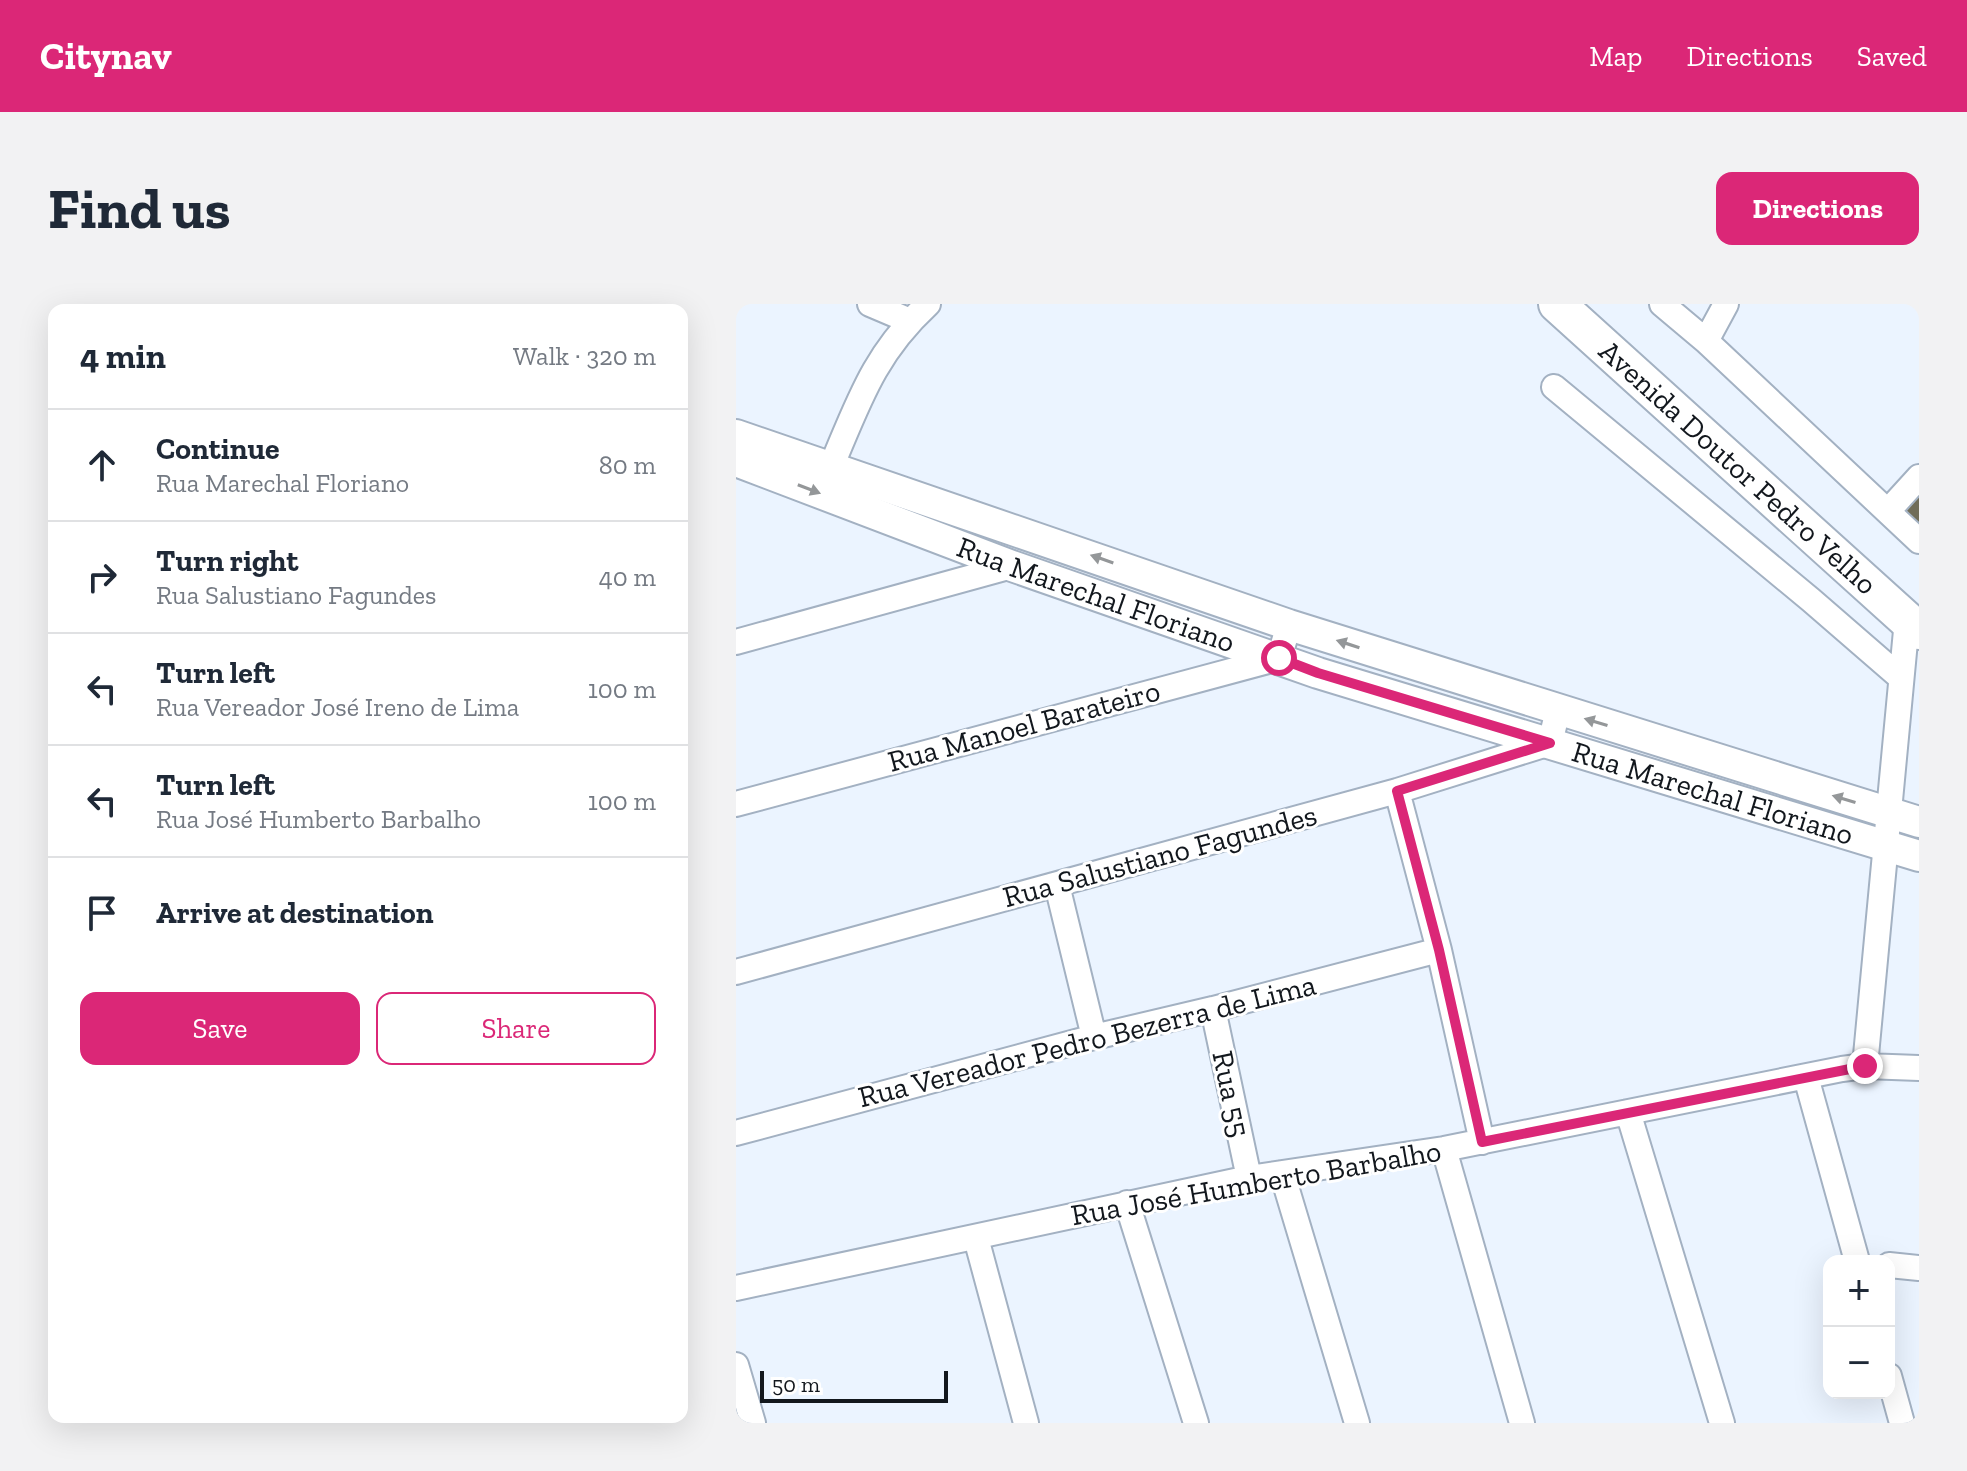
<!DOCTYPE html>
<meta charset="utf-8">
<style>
body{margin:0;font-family:"Zilla Slab",serif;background:#f2f2f3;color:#1f2937}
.controls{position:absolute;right:24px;bottom:24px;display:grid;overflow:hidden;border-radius:16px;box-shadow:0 8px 32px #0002}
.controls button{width:72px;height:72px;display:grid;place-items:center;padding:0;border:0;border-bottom:2px solid #e0e1e3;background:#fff;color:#1f2937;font:40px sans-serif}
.scale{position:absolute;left:24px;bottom:20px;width:188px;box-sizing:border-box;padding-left:8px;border:4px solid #12171d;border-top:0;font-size:22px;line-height:28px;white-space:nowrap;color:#12171d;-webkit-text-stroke:6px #fff;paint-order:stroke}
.stop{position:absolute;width:24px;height:24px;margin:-18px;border:6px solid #db2777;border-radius:50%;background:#fff}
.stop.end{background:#db2777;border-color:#fff;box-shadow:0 2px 8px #0008}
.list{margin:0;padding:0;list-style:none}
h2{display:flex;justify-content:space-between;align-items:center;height:104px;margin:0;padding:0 32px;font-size:34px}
h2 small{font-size:26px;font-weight:400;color:#747a83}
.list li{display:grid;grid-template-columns:52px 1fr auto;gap:24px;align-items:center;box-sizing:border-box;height:112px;padding:0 32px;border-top:2px solid #e0e1e3}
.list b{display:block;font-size:30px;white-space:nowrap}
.list p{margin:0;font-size:26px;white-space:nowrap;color:#747a83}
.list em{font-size:26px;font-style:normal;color:#747a83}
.actions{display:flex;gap:16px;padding:24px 32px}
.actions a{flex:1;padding:18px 0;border:2px solid #db2777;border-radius:16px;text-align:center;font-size:28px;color:#db2777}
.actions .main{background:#db2777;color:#fff}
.icon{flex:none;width:44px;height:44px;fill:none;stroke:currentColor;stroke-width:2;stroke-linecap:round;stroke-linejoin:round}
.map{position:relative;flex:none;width:1183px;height:1119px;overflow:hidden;border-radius:16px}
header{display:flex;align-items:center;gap:48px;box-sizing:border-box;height:112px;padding:0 40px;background:#db2777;color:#fff}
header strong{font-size:38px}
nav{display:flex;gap:44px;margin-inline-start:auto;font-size:28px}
.intro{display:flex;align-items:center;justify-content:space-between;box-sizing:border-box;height:192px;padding:0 48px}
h1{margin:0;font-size:56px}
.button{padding:20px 36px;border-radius:16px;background:#db2777;color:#fff;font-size:28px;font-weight:700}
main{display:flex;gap:48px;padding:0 48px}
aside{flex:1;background:#fff;border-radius:16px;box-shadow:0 8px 32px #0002}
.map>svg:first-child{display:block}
.building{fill:#706d59}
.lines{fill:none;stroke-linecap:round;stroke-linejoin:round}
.minor-casing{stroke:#a3b1c2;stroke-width:28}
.tertiary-casing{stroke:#a3b1c2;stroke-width:34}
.secondary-casing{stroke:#a3b1c2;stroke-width:40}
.minor{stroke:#fff;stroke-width:24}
.tertiary{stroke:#fff;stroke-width:30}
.secondary{stroke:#fff;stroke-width:36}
.oneway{fill:#949799}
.route{stroke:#db2777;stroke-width:10}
.labels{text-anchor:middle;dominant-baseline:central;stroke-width:6;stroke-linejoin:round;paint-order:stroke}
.street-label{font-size:30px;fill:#12171d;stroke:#fff}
</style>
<header>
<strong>Citynav</strong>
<nav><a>Map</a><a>Directions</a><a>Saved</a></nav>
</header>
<div class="intro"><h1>Find us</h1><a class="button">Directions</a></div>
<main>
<aside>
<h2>4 min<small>Walk · 320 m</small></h2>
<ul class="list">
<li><svg class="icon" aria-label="ahead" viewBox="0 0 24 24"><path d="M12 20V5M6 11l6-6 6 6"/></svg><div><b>Continue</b><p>Rua Marechal Floriano</p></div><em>80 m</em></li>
<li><svg class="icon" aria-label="right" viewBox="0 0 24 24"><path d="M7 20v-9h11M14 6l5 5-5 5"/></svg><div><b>Turn right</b><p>Rua Salustiano Fagundes</p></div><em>40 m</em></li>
<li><svg class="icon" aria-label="left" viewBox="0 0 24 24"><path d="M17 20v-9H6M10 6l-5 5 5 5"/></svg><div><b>Turn left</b><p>Rua Vereador José Ireno de Lima</p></div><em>100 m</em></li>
<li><svg class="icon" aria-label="left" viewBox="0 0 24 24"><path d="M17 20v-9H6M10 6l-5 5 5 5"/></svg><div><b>Turn left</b><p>Rua José Humberto Barbalho</p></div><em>100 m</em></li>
<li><svg class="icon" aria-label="arrive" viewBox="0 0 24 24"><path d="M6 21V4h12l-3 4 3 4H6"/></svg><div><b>Arrive at destination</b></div></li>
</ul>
<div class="actions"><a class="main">Save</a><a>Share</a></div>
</aside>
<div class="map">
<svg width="1183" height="1119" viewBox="0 0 1183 1119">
<rect width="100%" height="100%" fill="#ebf4ff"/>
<path class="building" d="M1183,182V219L1164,201Z"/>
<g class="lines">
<g class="minor-casing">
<path id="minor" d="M134,0L174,17
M926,0L970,37L1183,237
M970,37L990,0
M818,83L1075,296L1165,374
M95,163C123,97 138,50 192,0
M1152,207L1183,173
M0,338L276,262
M661,487L703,646L746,838
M0,500L543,354L553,321
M321,581L358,733
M0,668L661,487L814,439L822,406
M477,705L513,874
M1129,762L1171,316
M1070,773L1121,957
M892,808L986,1119
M0,829L358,733L477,705L703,646
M708,845L786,1119
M546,869L621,1119
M391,899L460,1119
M240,934L290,1119
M1153,961L1183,964
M0,984L513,874L708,845L1106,765L1129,762L1183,764
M0,1061L17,1119
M1153,1072L1166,1119"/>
</g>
<g class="tertiary-casing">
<g id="tertiary">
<path d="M0,131L553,321L1183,518"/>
<path id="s1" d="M0,157L276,262L582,369L1183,552"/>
</g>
</g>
<g class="secondary-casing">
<g id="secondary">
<path id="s2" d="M821,0L1183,327"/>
</g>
</g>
<use href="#minor" class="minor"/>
<use href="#tertiary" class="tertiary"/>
<use href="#secondary" class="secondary"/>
</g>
<defs><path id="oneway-solid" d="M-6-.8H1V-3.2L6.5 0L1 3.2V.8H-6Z" transform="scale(2)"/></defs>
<g class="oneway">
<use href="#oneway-solid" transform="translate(73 185) rotate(21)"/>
<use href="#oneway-solid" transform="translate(366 255) rotate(-161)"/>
<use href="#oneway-solid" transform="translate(612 340) rotate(-162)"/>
<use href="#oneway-solid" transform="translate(860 418) rotate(-163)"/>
<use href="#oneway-solid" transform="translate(1108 495) rotate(-163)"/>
</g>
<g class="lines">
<path class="route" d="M543,354L582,369L814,439L661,487L703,646L746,838L1129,762"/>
</g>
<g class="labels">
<g class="street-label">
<text stroke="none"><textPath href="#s2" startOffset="244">Avenida Doutor Pedro Velho</textPath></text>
<text stroke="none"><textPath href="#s1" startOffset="384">Rua Marechal Floriano</textPath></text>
<text transform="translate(288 422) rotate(-15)">Rua Manoel Barateiro</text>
<text stroke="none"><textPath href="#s1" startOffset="1032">Rua Marechal Floriano</textPath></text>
<text transform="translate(424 552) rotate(-15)">Rua Salustiano Fagundes</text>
<text transform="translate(351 737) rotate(-14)">Rua Vereador Pedro Bezerra de Lima</text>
<text transform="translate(495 790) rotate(78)">Rua 55</text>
<text transform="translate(520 879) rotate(-10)">Rua José Humberto Barbalho</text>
</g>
</g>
</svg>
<div class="controls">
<button>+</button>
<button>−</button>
</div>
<div class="scale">50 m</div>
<div class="stop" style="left:543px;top:354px"></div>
<div class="stop end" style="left:1129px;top:762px"></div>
</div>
</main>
